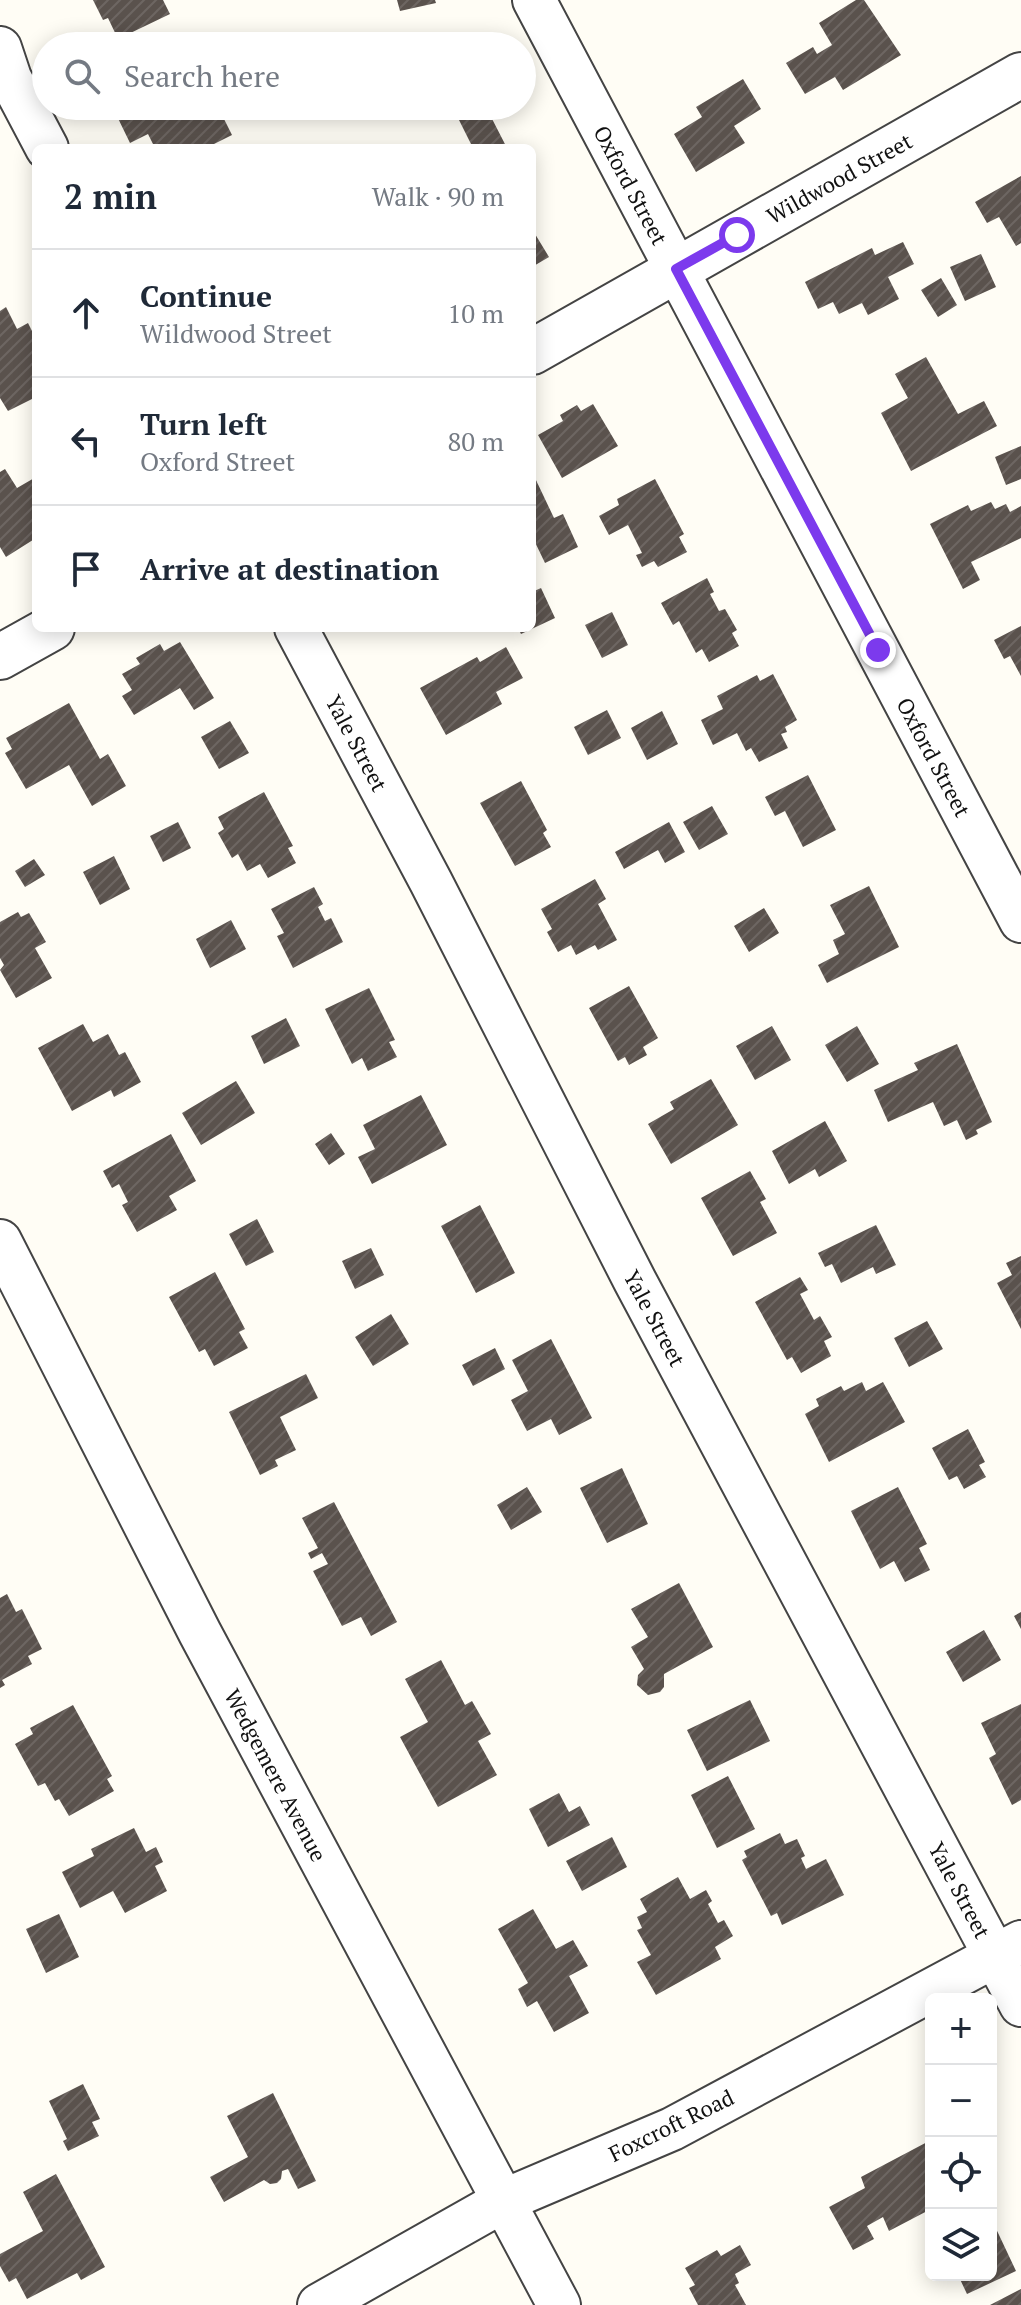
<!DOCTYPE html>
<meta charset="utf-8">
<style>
body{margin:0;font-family:"PT Serif",serif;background:#f2f2f3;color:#1f2937}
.controls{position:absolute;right:24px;bottom:24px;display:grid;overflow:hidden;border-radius:12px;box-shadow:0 4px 20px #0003}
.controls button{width:72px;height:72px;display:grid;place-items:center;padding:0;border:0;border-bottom:2px solid #e0e1e3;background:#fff;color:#1f2937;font:40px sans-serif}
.stop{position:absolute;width:24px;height:24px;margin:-18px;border:6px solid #7c3aed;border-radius:50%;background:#fff}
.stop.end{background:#7c3aed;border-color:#fff;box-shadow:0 2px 8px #0008}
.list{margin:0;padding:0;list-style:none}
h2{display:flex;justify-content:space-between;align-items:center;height:104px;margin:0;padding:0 32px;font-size:34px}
h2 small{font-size:26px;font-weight:400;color:#747a83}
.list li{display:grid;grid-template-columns:52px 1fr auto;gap:24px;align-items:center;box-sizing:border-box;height:128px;padding:0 32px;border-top:2px solid #e0e1e3}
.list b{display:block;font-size:30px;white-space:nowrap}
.list p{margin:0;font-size:26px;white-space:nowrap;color:#747a83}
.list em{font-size:26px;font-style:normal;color:#747a83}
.icon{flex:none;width:44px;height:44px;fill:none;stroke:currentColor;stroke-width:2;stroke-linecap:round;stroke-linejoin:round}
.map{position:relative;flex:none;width:1021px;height:2305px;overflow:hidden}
.search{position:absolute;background:#fff;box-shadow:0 4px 20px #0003;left:32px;top:32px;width:504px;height:88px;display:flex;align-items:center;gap:20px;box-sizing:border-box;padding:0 28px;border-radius:44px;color:#747a83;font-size:30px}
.panel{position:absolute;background:#fff;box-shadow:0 4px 20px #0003;left:32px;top:144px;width:504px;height:488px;border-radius:12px}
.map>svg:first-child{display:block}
.building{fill:url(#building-hatch)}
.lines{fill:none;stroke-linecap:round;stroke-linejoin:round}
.minor-casing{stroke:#444;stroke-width:46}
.tertiary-casing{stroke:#444;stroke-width:48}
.minor{stroke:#fff;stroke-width:42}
.tertiary{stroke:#fff;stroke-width:44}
.route{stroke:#7c3aed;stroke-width:10}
.labels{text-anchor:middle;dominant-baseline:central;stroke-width:8;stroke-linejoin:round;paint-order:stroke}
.street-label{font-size:22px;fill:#111;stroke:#fff}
</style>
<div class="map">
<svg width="1021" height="2305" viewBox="0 0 1021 2305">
<defs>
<pattern id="building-hatch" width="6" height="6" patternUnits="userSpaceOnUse" patternTransform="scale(2)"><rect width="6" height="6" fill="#5a524d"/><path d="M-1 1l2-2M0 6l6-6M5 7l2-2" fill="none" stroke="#6d6662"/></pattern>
</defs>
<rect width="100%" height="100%" fill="#fffdf5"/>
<path class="building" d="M93,0H163L170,14L118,39L108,18L103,20Z
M397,0H435L436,3L400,11Z
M856,0H864L901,55L843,90L835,77L805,94L786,63L813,47L817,54L832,45L819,23Z
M743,79L761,109L734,126L745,143L696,172L674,134L702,117L696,107Z
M112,106H201L205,113L218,107L232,135L206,148H155L148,134L130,143Z
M452,106H501L489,113L507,148H473Z
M1021,176V243L1016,246L999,217L987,223L975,202Z
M532,229L549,257L532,267Z
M903,242L914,264L888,277L899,299L868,315L862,303L839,314L833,302L818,309L805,282L872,248L875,255Z
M981,254L996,287L965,301L950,267Z
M941,278L957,305L938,317L921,290Z
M6,307L17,329L28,323L36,339V397L8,411L0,398V311Z
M926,357L958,414L984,401L997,426L911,471L881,413L908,398L895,374Z
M593,404L618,446L562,478L538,435L563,421L560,415L577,405L581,411Z
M1021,446V479L1006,485L995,457Z
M5,469L17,488L36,477V538L6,557L0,547V472Z
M535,478L554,518L563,514L578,547L545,563L532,536V480Z
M655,479L684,534L679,537L687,552L658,567L654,561L642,567L636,555L642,553L628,525L609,535L599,516L619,505L617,499Z
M991,502L995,509L1006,504L1010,512L1021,506V538L971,562L980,580L963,589L930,524L968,505L971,511Z
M707,578L714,592L710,594L719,611L725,609L737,630L732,633L739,646L709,662L702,649L696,653L679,621L673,625L661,603Z
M541,588L555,618L521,634L518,628H532V592Z
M612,612L628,645L602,658L585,625Z
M1021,626V676L1010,656L1004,659L994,640Z
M180,642L214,698L194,710L180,688L134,715L122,696L132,690L122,674L140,664L136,658L160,644L164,651Z
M506,647L523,678L496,692L502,704L446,735L420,688L477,657L480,662Z
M773,674L797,720L785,727L787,732L781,734L788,748L759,762L751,748L746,751L737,733L713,745L701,720L723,709L717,696L757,675L760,681Z
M69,703L100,759L108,754L126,786L92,806L69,765L26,789L5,753L12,749L6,738Z
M607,710L621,738L588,755L574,727Z
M662,711L678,744L647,760L631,728Z
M230,721L249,753L219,769L201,737Z
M808,775L836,830L803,847L785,811L775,816L765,797Z
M521,781L547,830L543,833L551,847L515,866L480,803Z
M264,792L293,846L288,848L296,863L268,878L260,864L247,871L238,854L232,858L218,833L224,829L218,817Z
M712,806L728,834L699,850L683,822Z
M178,822L191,848L163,862L150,836Z
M669,822L685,852L665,863L658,850L624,869L615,852Z
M114,856L130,889L100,905L83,872Z
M34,859L45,875L25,887L15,871Z
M595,879L606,899L598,904L617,940L598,950L595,945L576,955L571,945L558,952L547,932L552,929L541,909Z
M869,886L899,947L827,983L818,965L839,954L833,940L845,934L830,905Z
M314,887L323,904L318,907L325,921L331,918L343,942L293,968L277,936L284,933L271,909Z
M764,908L779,933L749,952L734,926Z
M18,912L21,917L29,913L46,942L35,948L52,978L16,998L0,970L4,965L0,958V922Z
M231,920L246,949L210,968L196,939Z
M629,986L658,1038L643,1047L647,1055L629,1065L625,1057L618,1061L589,1008Z
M369,988L395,1040L389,1042L397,1057L368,1071L362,1058L352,1064L325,1009Z
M286,1018L300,1046L264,1064L251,1036Z
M83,1024L93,1042L108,1034L119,1055L125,1052L141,1082L114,1097L111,1090L72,1111L38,1048Z
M772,1026L791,1060L755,1080L736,1046Z
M857,1026L879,1064L847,1082L825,1045Z
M957,1044L992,1122L976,1130L978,1134L966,1140L957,1120L944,1126L933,1102L888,1122L874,1090L918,1070L914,1063Z
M711,1079L738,1125L671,1164L648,1124L674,1109L670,1102Z
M236,1081L255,1113L201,1145L182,1113Z
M421,1095L447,1145L372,1184L358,1157L375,1149L363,1125Z
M825,1121L847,1161L819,1177L815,1169L789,1184L772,1151Z
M331,1133L345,1154L329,1165L315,1144Z
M171,1134L196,1181L169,1196L177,1210L137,1232L122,1205L128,1202L119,1184L112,1188L103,1171Z
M750,1171L766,1199L760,1202L777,1233L733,1256L701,1198Z
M480,1205L515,1273L476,1293L441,1226Z
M257,1219L274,1252L246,1266L229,1234Z
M876,1225L896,1265L876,1274L873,1267L841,1283L832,1264L825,1267L818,1253Z
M371,1248L384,1275L355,1289L342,1261Z
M1021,1256V1329L997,1283L1012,1275L1006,1263Z
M215,1272L245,1329L239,1332L248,1348L214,1366L205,1349L199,1352L169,1297Z
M800,1277L808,1290L800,1294L814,1320L820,1316L832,1337L824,1341L831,1356L801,1373L792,1357L787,1360L755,1302Z
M391,1314L409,1344L373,1366L355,1337Z
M927,1321L943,1349L909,1367L894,1338Z
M551,1339L592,1418L559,1435L551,1419L527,1431L511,1400L528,1391L512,1360Z
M495,1348L505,1369L473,1386L462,1365Z
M306,1374L318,1398L280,1417L296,1450L275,1460L278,1466L260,1475L229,1412Z
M862,1382L866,1391L883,1382L905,1422L829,1462L805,1414L819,1406L816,1399L841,1386L844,1391Z
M968,1429L985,1462L979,1465L986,1477L964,1489L957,1476L949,1480L932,1448Z
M622,1468L648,1524L607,1543L580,1488Z
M527,1487L542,1512L511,1530L497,1505Z
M898,1487L927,1544L919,1548L930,1570L905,1582L894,1561L880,1569L851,1511Z
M334,1502L397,1622L371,1636L361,1617L342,1626L313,1571L328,1564L322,1553L311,1559L308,1553L318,1548L302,1518Z
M679,1583L713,1647L664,1674V1687L660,1692L648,1695L637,1685L638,1675L644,1669L631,1647L648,1637L631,1609Z
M7,1594L16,1612L22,1609L42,1649L28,1656L32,1664L2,1680L5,1685L0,1688V1598Z
M1021,1612V1629L1014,1616Z
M984,1630L1001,1660L963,1682L946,1652Z
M441,1660L465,1705L472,1701L491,1734L478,1741L497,1775L438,1807L400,1737L428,1722L405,1679Z
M750,1700L770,1741L707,1771L687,1730Z
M1021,1704V1800L1012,1805L989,1758L996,1754L981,1723Z
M73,1705L112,1776L107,1779L114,1791L69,1816L59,1799L55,1801L45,1783L38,1786L15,1744L33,1734L30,1728Z
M728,1776L755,1829L717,1848L691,1795Z
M559,1793L569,1812L580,1806L590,1825L548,1847L529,1809Z
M134,1828L146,1852L156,1847L163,1862L155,1866L167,1891L125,1913L113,1891L80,1908L62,1872L94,1856L91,1849Z
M780,1833L785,1844L797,1839L805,1856L801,1858L806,1869L826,1859L844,1895L782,1925L777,1913L771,1916L742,1860L747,1857L744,1851Z
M612,1837L627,1867L582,1891L566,1861Z
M678,1877L690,1899L706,1890L712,1901L708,1904L718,1923L724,1920L733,1936L715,1947L721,1959L656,1995L637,1962L651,1955L637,1930L642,1928L637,1917L647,1912L640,1899Z
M533,1909L556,1949L573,1940L588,1966L569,1976L589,2013L554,2032L537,2001L527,2007L518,1989L528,1983L498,1929Z
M59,1914L79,1957L46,1973L26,1929Z
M83,2084L100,2119L92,2122L99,2136L68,2151L63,2141L67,2139L49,2101Z
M273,2093L316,2181L298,2189L288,2169L282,2171L281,2179L277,2183L270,2184L264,2180L224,2202L210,2177L248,2157L227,2116Z
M931,2140V2209L889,2231L883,2217L867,2226L874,2239L853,2250L829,2207L865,2188L861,2177Z
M56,2174L105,2267L81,2280L77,2273L27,2299L16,2278L9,2282L0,2266V2254L43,2231L23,2192Z
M991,2218L1016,2271L967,2294L958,2275H991Z
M740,2245L751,2265L735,2274L739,2283L735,2285L746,2305H698L689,2288L695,2285L685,2268L717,2250L721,2256Z
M1021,2289V2305H990Z"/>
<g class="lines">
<g class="minor-casing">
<path id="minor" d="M534,0L1021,921
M0,48L10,78L47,148
M296,628L431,882L635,1281L1021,2005
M0,1241L200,1633L559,2305
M319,2305L505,2200L672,2129L1021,1942"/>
</g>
<g class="tertiary-casing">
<path id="tertiary" d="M532,352L1021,75
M0,657L52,628"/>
</g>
<use href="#minor" class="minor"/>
<use href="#tertiary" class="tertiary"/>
</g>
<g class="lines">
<path class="route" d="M737,235L676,269L878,650"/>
</g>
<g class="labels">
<g class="street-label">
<text transform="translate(839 178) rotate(-29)">Wildwood Street</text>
<text transform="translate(631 185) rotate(62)">Oxford Street</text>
<text transform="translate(357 743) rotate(62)">Yale Street</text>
<text transform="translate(934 757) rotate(62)">Oxford Street</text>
<text transform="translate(655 1318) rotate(62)">Yale Street</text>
<text transform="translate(276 1775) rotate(62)">Wedgemere Avenue</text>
<text transform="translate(960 1890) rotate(62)">Yale Street</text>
<text transform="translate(671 2125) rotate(-26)">Foxcroft Road</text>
</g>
</g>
</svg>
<div class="controls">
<button>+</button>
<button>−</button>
<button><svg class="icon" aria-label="locate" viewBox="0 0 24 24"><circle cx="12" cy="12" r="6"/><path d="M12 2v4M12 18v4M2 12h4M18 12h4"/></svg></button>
<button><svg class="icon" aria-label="layers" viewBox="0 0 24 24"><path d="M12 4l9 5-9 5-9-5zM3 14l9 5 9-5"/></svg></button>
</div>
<div class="stop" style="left:737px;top:235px"></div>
<div class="stop end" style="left:878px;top:650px"></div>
<div class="search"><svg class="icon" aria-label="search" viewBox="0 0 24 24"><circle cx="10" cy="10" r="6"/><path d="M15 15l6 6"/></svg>Search here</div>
<section class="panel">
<h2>2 min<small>Walk · 90 m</small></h2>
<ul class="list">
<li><svg class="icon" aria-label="ahead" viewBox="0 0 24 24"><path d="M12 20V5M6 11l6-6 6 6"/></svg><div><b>Continue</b><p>Wildwood Street</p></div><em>10 m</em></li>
<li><svg class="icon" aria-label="left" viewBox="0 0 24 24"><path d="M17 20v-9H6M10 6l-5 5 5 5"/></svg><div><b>Turn left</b><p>Oxford Street</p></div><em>80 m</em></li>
<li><svg class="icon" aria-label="arrive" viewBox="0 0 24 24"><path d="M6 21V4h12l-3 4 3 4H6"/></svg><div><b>Arrive at destination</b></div></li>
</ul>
</section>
</div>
